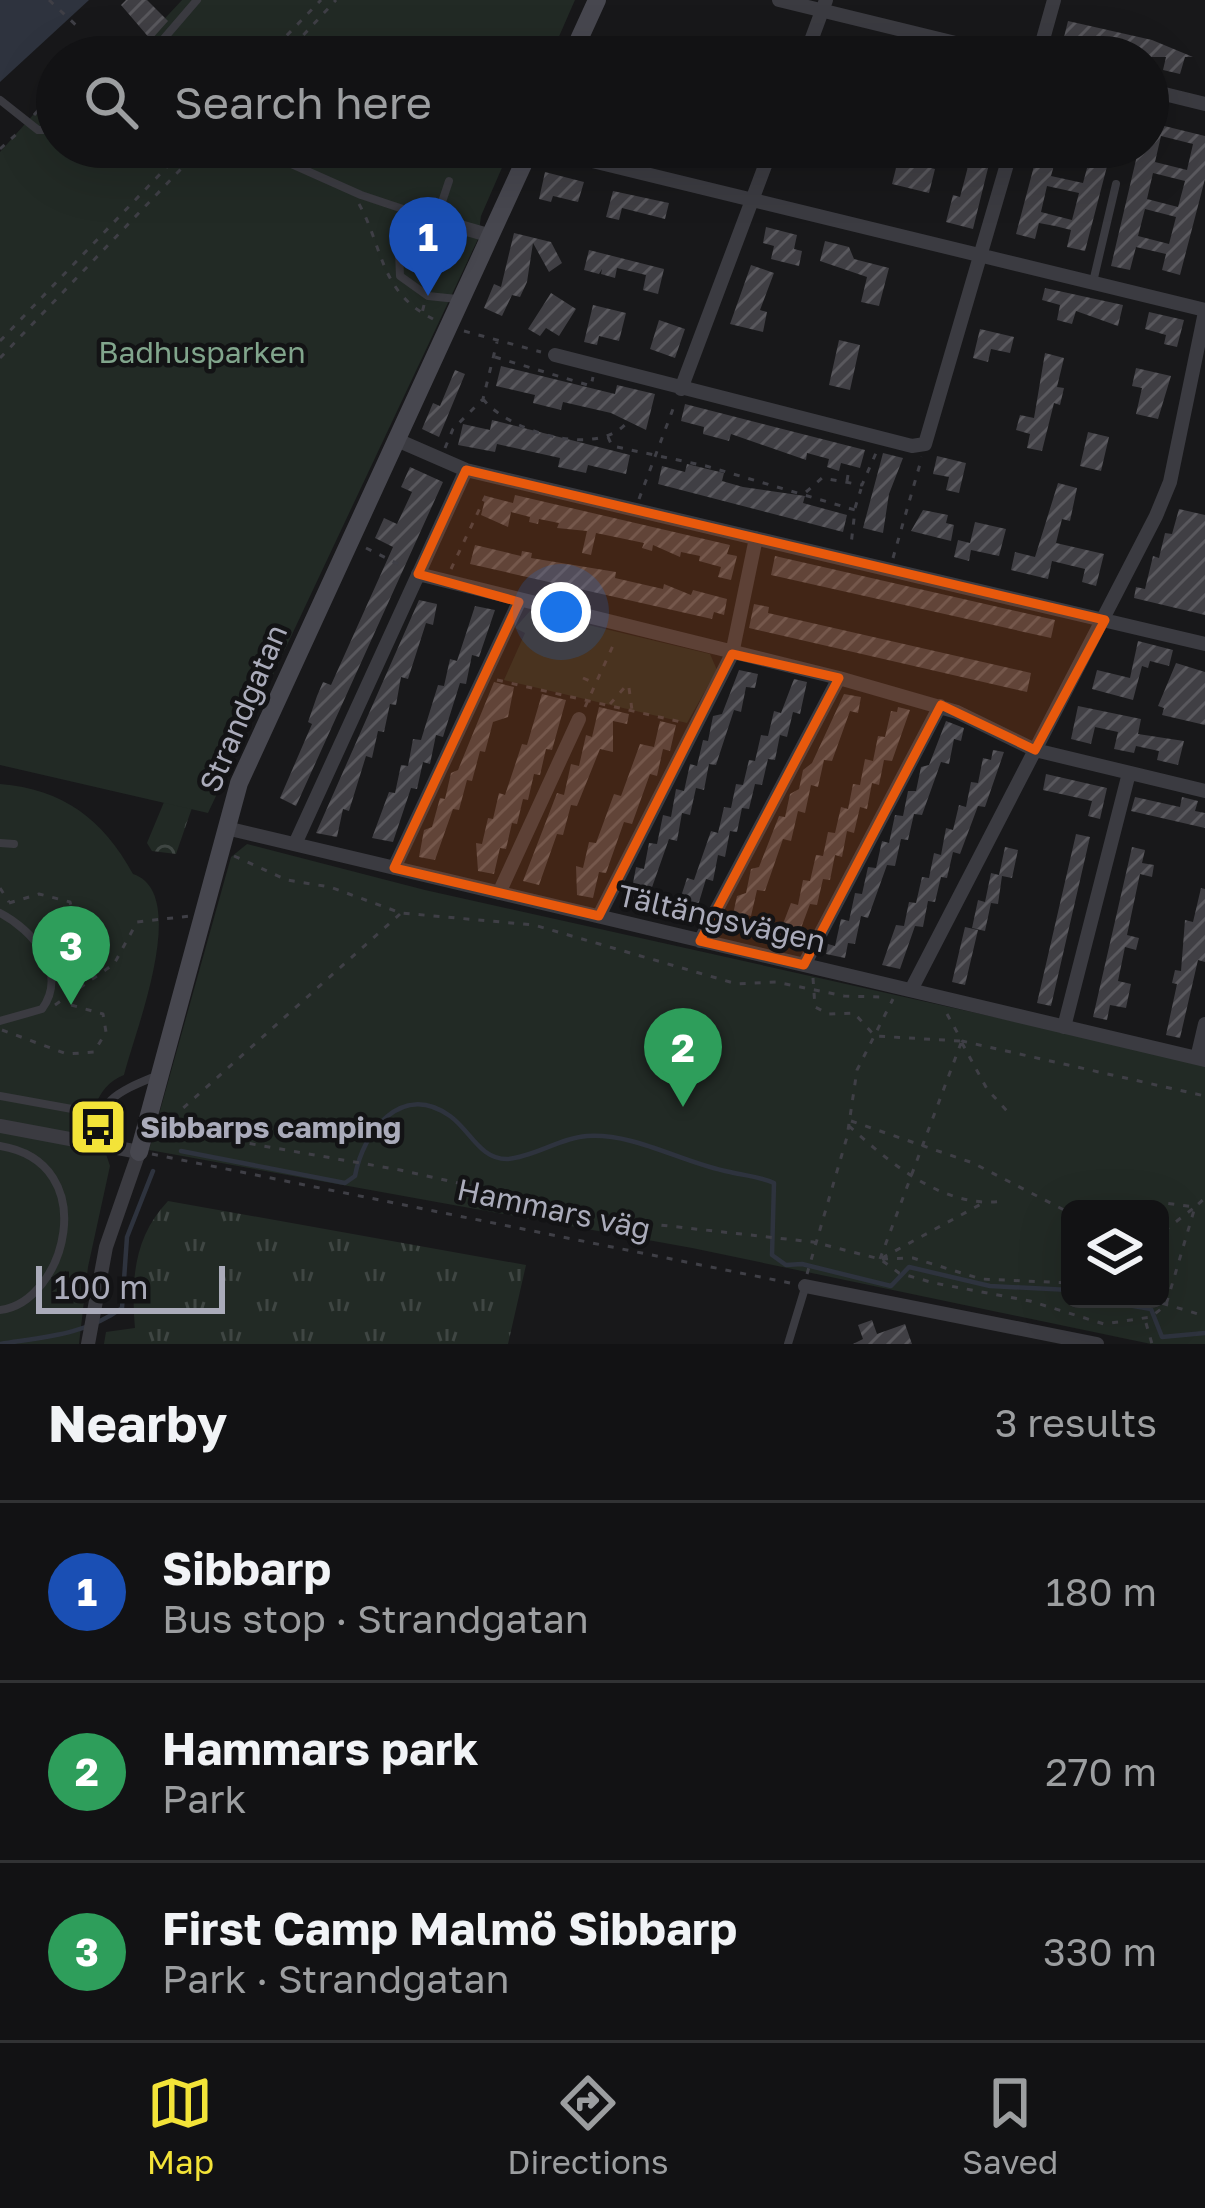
<!DOCTYPE html>
<meta charset="utf-8">
<style>
body{margin:0;font-family:"Golos Text",sans-serif;background:#1b1b1d;color:#f1f3f6}
.controls{position:absolute;right:36px;bottom:36px;display:grid;overflow:hidden;border-radius:18px;box-shadow:0 12px 48px #0002}
.controls button{width:108px;height:108px;display:grid;place-items:center;padding:0;border:0;border-bottom:3px solid #313234;background:#121214;color:#f1f3f6;font:60px sans-serif}
.scale{position:absolute;left:36px;bottom:30px;width:189px;box-sizing:border-box;padding-left:12px;border:6px solid #aaabba;border-top:0;font-size:33px;line-height:42px;white-space:nowrap;color:#aaabba;-webkit-text-stroke:9px #131315;paint-order:stroke}
.you{position:absolute;left:561px;top:612px;width:42px;height:42px;margin:-30px;border:9px solid #fff;border-radius:50%;background:#1a73e8;box-shadow:0 0 0 18px #1a73e833}
.badge{display:grid;place-items:center;width:78px;height:78px;border-radius:50%;background:#f3e338;color:#fff;font-size:39px;font-weight:700}
.pin{position:absolute;translate:-50% -99px;filter:drop-shadow(0 3px 6px #0008)}
.pin::after{content:'';position:absolute;top:63px;width:42px;height:36px;background:inherit;clip-path:polygon(0 0,100% 0,50% 100%)}
.list{margin:0;padding:0;list-style:none}
h2{display:flex;justify-content:space-between;align-items:center;height:156px;margin:0;padding:0 48px;font-size:51px}
h2 small{font-size:39px;font-weight:400;color:#9c9ea0}
.list li{display:grid;grid-template-columns:78px 1fr auto;gap:36px;align-items:center;box-sizing:border-box;height:180px;padding:0 48px;border-top:3px solid #313234}
.list b{display:block;font-size:45px;white-space:nowrap}
.list p{margin:0;font-size:39px;white-space:nowrap;color:#9c9ea0}
.list em{font-size:39px;font-style:normal;color:#9c9ea0}
.icon{flex:none;width:66px;height:66px;fill:none;stroke:currentColor;stroke-width:2;stroke-linecap:round;stroke-linejoin:round}
.map{position:relative;flex:none;width:1205px;height:1344px;overflow:hidden}
.search{position:absolute;background:#121214;box-shadow:0 12px 48px #0002;left:36px;right:36px;top:36px;height:132px;display:flex;align-items:center;gap:30px;box-sizing:border-box;padding:0 42px;border-radius:66px;color:#9c9ea0;font-size:45px}
.sheet{height:696px;background:#121214}
nav{display:flex;justify-content:space-around;align-items:center;box-sizing:border-box;height:168px;border-top:3px solid #313234;background:#121214;font-size:33px;color:#9c9ea0}
nav a{display:grid;justify-items:center;gap:6px}
nav .on{color:#f3e338}
.map>svg:first-child{display:block}
.grass{fill:url(#grass-tufts)}
.forest{fill:url(#forest-crowns)}
.green{fill:#222a25;fill-rule:evenodd}
.water{fill:#2e333e}
.lines{fill:none;stroke-linecap:round;stroke-linejoin:round}
.stream{stroke:#2e333e;stroke-width:4.5}
.building{fill:url(#building-hatch);fill-rule:evenodd}
.path{stroke:#3f3f46;stroke-width:3;stroke-dasharray:6 9;stroke-linecap:butt}
.lane{stroke:#3b3b41;stroke-width:8}
.street{stroke:#3b3b41;stroke-width:14}
.secondary{stroke:#47474f;stroke-width:18}
.marked{fill:#e8590c;fill-opacity:0.2;stroke:#e8590c;stroke-width:9;stroke-linejoin:round}
.labels{text-anchor:middle;dominant-baseline:central;stroke-width:9;stroke-linejoin:round;paint-order:stroke}
.park-label{font-size:30px;fill:#81a58c;stroke:#131315}
.street-label{font-size:30px;fill:#aaabba;stroke:#131315}
.poi-label{font-size:30px;font-weight:bold;fill:#aaabba;stroke:#131315;text-anchor:start}
</style>
<div class="map">
<svg width="1205" height="1344" viewBox="0 0 1205 1344">
<defs>
<pattern id="grass-tufts" width="24" height="20" patternUnits="userSpaceOnUse" patternTransform="scale(3)"><rect width="24" height="20" fill="#222a25"/><path d="M3 7l-1-3M5 7V3M7 7l1-3M15 17l-1-3M17 17v-4M19 17l1-3" fill="none" stroke="#3f4643"/></pattern>
<pattern id="forest-crowns" width="20" height="18" patternUnits="userSpaceOnUse" patternTransform="scale(3)"><rect width="20" height="18" fill="#222a25"/><path d="M2 6a3 3 0 1 1 6 0M12 15a3 3 0 1 1 6 0" fill="none" stroke="#3f4643"/></pattern>
<pattern id="building-hatch" width="6" height="6" patternUnits="userSpaceOnUse" patternTransform="scale(3)"><rect width="6" height="6" fill="#403f44"/><path d="M-1 1l2-2M0 6l6-6M5 7l2-2" fill="none" stroke="#59585d"/></pattern>
</defs>
<rect width="100%" height="100%" fill="#18181a"/>
<path class="grass" d="M168,1201L526,1265L508,1344H104L106,1332L135,1328C131,1279 134,1237 168,1201Z"/>
<path class="forest" d="M167,795L194,802L176,854L152,851L147,843Z"/>
<path class="green" d="M182,0H575L550,57H129Z
M57,88V147H511L481,216L478,239L208,813L0,765V152Z
M530,611L710,654L717,670L687,723L504,680L525,633L515,628Z
M0,784C63,789 103,819 133,874C191,893 135,1031 124,1075C93,1087 92,1119 86,1148L106,1154L110,1166L88,1267L79,1344H0Z
M247,844L425,890L1205,1064V1344H1151L692,1248L149,1150L231,857ZM1070,1209H1160V1299H1070Z"/>
<path class="water" d="M0,0H89L0,82Z"/>
<g class="lines">
<path class="stream" d="M181,1151L345,1183L355,1176C363,1132 401,1081 450,1116C470,1130 480,1160 508,1159C534,1157 560,1138 587,1136C636,1133 682,1163 730,1172C746,1176 758,1176 774,1183L772,1255L786,1265L802,1264L891,1286L909,1267L990,1286L1070,1290
M1093,1299L1151,1309L1162,1337L1205,1333
M0,1344C44,1337 85,1335 122,1308L127,1237L153,1171"/>
</g>
<path class="building" d="M126,0H147L168,21L151,40L121,5Z
M1068,21L1152,40L1193,57H1185L1180,74L1163,70L1166,57H1117L1062,45Z
M1148,122L1205,136V179L1180,275L1162,270L1166,254L1136,247L1130,270L1111,266L1139,147H1148ZM1161,136L1193,144L1187,170L1155,162ZM1153,173L1185,181L1178,207L1147,199ZM1145,209L1176,217L1169,244L1138,236Z
M1039,147H1059L1051,176L1083,183L1090,157L1063,147L1111,151L1085,251L1067,247L1071,230L1055,226L1039,223L1035,239L1016,234ZM1047,186L1079,193L1072,220L1041,212Z
M971,155L990,160L973,229L946,222L953,195L960,197Z
M898,160L935,169L929,193L892,184Z
M545,172L584,182L578,202L553,196L551,202L539,199Z
M613,191L669,203L665,219L622,208L619,220L606,217Z
M766,227L797,235L794,249L802,251L799,266L771,259L774,246L763,243Z
M514,233L551,242L562,263L549,272L533,243L527,282L520,297L512,295L502,316L484,308L494,284L501,287Z
M825,241L849,247L854,259L889,268L879,306L861,302L867,277L820,261Z
M589,250L664,269L658,294L643,290L646,275L617,268L615,278L601,274L602,269L599,274L584,270Z
M751,265L774,273L760,310L767,312L763,332L730,324Z
M1045,288L1123,305L1118,326L1076,311L1072,324L1057,320L1060,305L1042,300Z
M551,293L576,309L559,336L546,328L540,336L528,329Z
M593,305L626,313L619,341L599,336L597,345L584,342Z
M1149,312L1184,320L1177,347L1164,344L1166,335L1145,329Z
M659,320L685,329L675,358L650,349Z
M980,329L1014,337L1010,353L991,349L988,362L973,358Z
M839,340L860,345L850,390L829,385Z
M1045,353L1064,358L1057,387L1064,388L1060,405L1054,403L1042,451L1027,448L1030,434L1016,430L1020,415L1034,418Z
M501,366L615,394L617,385L655,394L646,430L611,413L563,402L561,410L533,403L535,395L496,386Z
M1136,368L1171,376L1158,419L1136,414L1142,388L1132,386Z
M455,370L465,374L439,437L422,429L433,403L440,406Z
M685,404L865,450L860,468L841,463L839,471L827,467L829,459L807,453L806,460L731,434L729,441L703,434L704,427L681,421Z
M492,420L630,455L626,474L588,465L586,473L558,467L560,458L497,444L495,452L458,445L463,424L490,430Z
M1088,432L1109,437L1101,471L1080,466Z
M883,453L903,458L889,494L883,533L863,528Z
M937,456L966,463L959,493L946,490L949,477L933,474Z
M687,464L724,473L722,481L743,487L805,496L803,503L847,515L843,532L658,484L662,466L685,472Z
M410,467L443,482L296,806L280,798L312,724L308,722L317,696L323,682L331,685L393,547L375,538L384,518L397,524L412,492L401,487Z
M1058,483L1077,488L1070,521L1062,519L1056,543L1104,554L1096,586L1082,582L1085,569L1052,561L1048,579L1011,570L1015,552L1035,557Z
M515,495L730,545L727,554L737,556L731,580L718,577L721,567L699,561L700,556L681,552L680,557L653,545L652,551L642,548L644,543L596,533L591,555L582,553L587,531L557,528L559,523L539,519L538,524L529,522L530,517L511,512L508,527L481,515L486,496L513,503Z
M1179,509L1205,515V615L1134,598L1136,587L1145,589L1153,556L1159,558L1165,533L1172,534Z
M923,510L948,515L946,523L954,525L951,541L911,531Z
M975,522L1006,529L999,556L971,550L969,561L954,557L958,540L970,543Z
M475,545L521,556L522,551L532,553L531,558L616,572L615,578L663,589L664,584L691,595L693,590L727,599L724,615L714,612L712,619L470,564Z
M775,556L1055,620L1051,638L771,575Z
M419,600L437,604L433,625L426,623L408,679L401,677L396,705L390,704L384,732L378,731L372,758L366,756L349,811L343,809L337,837L316,833Z
M754,604L769,607L768,613L1031,673L1027,692L749,628Z
M475,606L495,610L479,657L472,655L466,684L460,683L443,737L436,735L430,764L423,762L417,789L411,788L393,842L372,838L389,792L395,793L401,765L408,766L413,739L421,740L438,685L444,686L450,659L457,661Z
M1138,641L1173,650L1169,666L1150,661L1148,668L1142,666L1133,700L1092,689L1097,670L1130,678Z
M1176,663L1205,672V725L1162,715L1164,708L1158,706Z
M739,670L758,674L755,688L746,687L741,712L734,710L716,765L709,764L704,790L696,788L690,815L682,813L677,841L669,839L650,893L643,892L640,906L621,901L624,892L631,894L636,867L644,869L649,843L657,844L663,815L671,817L676,789L684,791L690,764L697,766L703,740L708,741L713,716L722,714Z
M794,679L807,682L800,714L793,712L787,737L780,735L775,760L768,759L762,785L755,784L749,809L742,808L737,832L730,831L725,857L718,855L713,881L706,879L693,922L674,918L687,878L694,880L711,831L718,833L724,807L731,808L736,784L743,785L749,760L755,761L761,735L768,736L774,711L781,713Z
M494,682L514,687L508,717L493,722L485,752L480,751L472,781L467,780L459,810L453,809L435,860L419,857L424,830L432,827L440,798L445,799L451,773L458,770Z
M542,694L566,700L552,750L546,749L540,775L534,774L528,800L523,799L517,824L512,823L506,849L500,848L494,874L478,871L476,843L482,844L488,818L493,819L499,793L505,795L522,744L527,745Z
M844,694L861,697L858,713L850,711L832,761L824,760L818,787L811,785L805,813L798,811L791,841L783,839L765,891L757,890L751,916L746,915L742,931L730,928L737,896L746,893L751,869L759,867L779,816L785,817L790,794L799,789L803,770L812,763Z
M1078,706L1141,719L1138,734L1184,741L1178,765L1157,760L1159,751L1136,746L1134,753L1114,749L1118,732L1095,727L1091,744L1071,739Z
M599,707L629,714L627,724L613,721V752L600,749L577,806L571,805L563,835L557,834L539,885L523,881L557,793L564,795L571,764L579,766L586,735L592,737Z
M898,707L910,710L892,761L884,760L879,785L872,783L867,809L860,807L854,833L847,831L842,857L835,855L830,880L823,879L817,905L810,904L794,947L776,942L791,903L798,905L803,880L810,881L816,855L823,856L828,832L835,833L841,807L848,809L853,784L860,785L865,759L873,761L878,736L885,737L891,711L897,712Z
M660,721L676,725L670,751L663,749L657,776L650,774L632,824L624,822L606,873L599,872L593,898L577,895L576,866L583,868L589,842L596,843L614,794L621,796L640,744L654,747Z
M946,721L964,728L961,741L954,739L949,764L941,762L922,815L914,814L908,840L901,839L895,866L887,865L868,918L861,916L855,944L848,943L845,958L826,954L828,944L835,946L841,919L849,921L855,893L862,894L868,867L876,868L882,841L889,843L895,815L903,816L908,791H916L921,767L929,765Z
M993,750L1004,752L985,807L978,806L960,854L953,852L947,878L941,877L935,902L928,901L923,927L915,926L900,969L882,965L896,925L904,926L909,902L916,903L922,877L929,878L934,853L941,855L946,828L953,830L959,805L966,807L971,782L978,783L983,758L991,760Z
M1046,774L1107,788L1100,819L1088,816L1092,801L1043,790Z
M1135,797L1180,807L1182,797L1198,801L1195,811L1205,813V828L1131,811Z
M1076,834L1090,837L1051,1006L1037,1003Z
M1005,847L1018,850L1012,878L1002,876L998,904L991,903L985,931L972,928L978,900L985,902L991,873L999,875Z
M1132,847L1145,850L1142,863L1154,865L1152,877L1140,874L1127,935L1139,938L1136,950L1125,947L1118,981L1131,984L1126,1008L1110,1005L1107,1020L1093,1017Z
M1201,888L1205,889V962L1198,960L1180,1038L1166,1035L1177,984L1172,983L1175,970L1181,971L1185,920L1193,922Z
M965,927L978,930L965,985L952,982Z
M872,1320L877,1334L905,1324L912,1344H853L863,1339L858,1325Z"/>
<g class="lines">
<path class="path" d="M49,0L79,28
M266,57L321,0
M283,57L336,0
M34,115L57,89
M0,149L20,131
M359,204C381,243 380,285 421,312
M424,305L422,313L433,319
M464,331L541,352
M0,341L186,147
M495,357L591,386L593,377
M0,358L202,147
M483,399C509,432 600,460 629,420
M608,437L612,446L706,466L855,510L851,545
M445,448L453,429L483,399L497,342
M847,481L849,469
M806,492L822,478L862,485L876,453
M639,499L676,401
M855,508L861,489
M366,548L406,568
M893,558L922,457
M451,569L488,491
M559,640L567,626
M583,678L594,683
M497,680L681,722
M629,688L632,710
M610,704L625,687
M585,707L616,639
M234,856L287,880L330,887L401,913L534,925L737,984L776,982L844,996L880,997
M0,888L9,902
M9,903L39,894L70,902L75,921L46,939
M813,978L815,1007L829,1014L854,1013L875,1036L960,1041
M55,1005L114,964L137,922L190,916
M947,1014L962,1041L1205,1096
M2,1030L67,1054L94,1052L106,1032L103,1014L64,1003
M962,1043L987,1089L1007,1111
M851,1121L973,1163L1070,1213
M849,1126C890,1163 945,1210 1004,1201
M161,1128L400,1170L633,1222L813,1242L880,1259L899,1273L934,1283L1030,1301L1104,1324L1151,1317L1166,1305L1195,1207L1205,1198
M161,1128L400,914
M152,1154L790,1283
M1139,1209L1165,1203L1195,1207L1160,1234
M882,1258L983,1203
M880,1259L961,1043
M882,1259L913,1258L981,1279L1070,1283
M807,1274L847,1137L857,1070L893,999
M1148,1299L1205,1316
M1146,1323L1152,1344"/>
<path class="lane" d="M148,57L197,0
M0,100L38,130H57
M253,147L361,195L430,218
M1123,155L1125,147
M430,219L399,251L400,276L428,296L457,299
M447,221L440,208L449,181
M1093,282L1116,184
M0,843L14,844
M0,913C33,930 69,972 42,1009L0,1021
M0,1096L83,1111
M101,1142C90,1101 125,1089 156,1076
M0,1146C104,1163 65,1303 0,1310
M788,1344L805,1288"/>
<path class="street" d="M779,0L1013,57
M805,57L826,0
M1038,57L1054,0
M1148,90L1205,104
M535,147L1205,310
M432,219L488,235
M555,355L912,446L925,444L1012,147
M681,389L772,147
M397,440L466,470L1205,644
M418,574L839,678L957,712L1035,750L1205,791
M226,828L1205,1060
M295,844L466,470
M394,868L519,602
M499,893L579,719
M599,916L732,654L756,538
M700,941L839,678
M804,965L940,706
M911,990L1156,516L1170,482L1205,312
M1064,1027L1129,773
M1197,1058L1205,1024
M0,1126L139,1152L106,1247L88,1344
M805,1286L1097,1344"/>
<path class="secondary" d="M571,57L597,0
M139,1152L239,783L531,147"/>
</g>
<path class="marked" d="M466,470L1105,620L1035,750L941,705L804,965L700,941L839,678L732,654L599,916L394,868L519,602L418,574Z"/>
<defs>
<g id="bus-square" transform="scale(3)"><rect x="-9" y="-9" width="18" height="18" rx="4" fill="#f3e338" stroke="#131315"/><path d="M-5-6H5V4H4V6H2V4H-2V6H-4V4H-5ZM-3.5-4V0h7V-4ZM-3.5 1.2v1.5H-2V1.2ZM2 1.2v1.5H3.5V1.2Z" fill="#111"/></g>
</defs>
<g fill-rule="evenodd">
<use href="#bus-square" x="98" y="1127"/>
</g>
<g class="labels">
<g class="park-label">
<text x="202" y="352">Badhusparken</text>
</g>
<g class="street-label">
<text transform="translate(243 708) rotate(-67)">Strandgatan</text>
<text transform="translate(722 918) rotate(13)">Tältängsvägen</text>
<text transform="translate(554 1209) rotate(12)">Hammars väg</text>
</g>
<g class="poi-label">
<text x="140" y="1127">Sibbarps camping</text>
</g>
</g>
</svg>
<div class="controls">
<button><svg class="icon" aria-label="layers" viewBox="0 0 24 24"><path d="M12 4l9 5-9 5-9-5zM3 14l9 5 9-5"/></svg></button>
</div>
<div class="scale">100 m</div>
<div class="you"></div>
<div class="pin badge" style="left:428px;top:296px;background:#1a4fb4">1</div>
<div class="pin badge" style="left:683px;top:1107px;background:#2e9e5b">2</div>
<div class="pin badge" style="left:71px;top:1005px;background:#2e9e5b">3</div>
<div class="search"><svg class="icon" aria-label="search" viewBox="0 0 24 24"><circle cx="10" cy="10" r="6"/><path d="M15 15l6 6"/></svg>Search here</div>
</div>
<section class="sheet">
<h2>Nearby<small>3 results</small></h2>
<ul class="list">
<li><span class="badge" style="background:#1a4fb4">1</span><div><b>Sibbarp</b><p>Bus stop · Strandgatan</p></div><em>180 m</em></li>
<li><span class="badge" style="background:#2e9e5b">2</span><div><b>Hammars park</b><p>Park</p></div><em>270 m</em></li>
<li><span class="badge" style="background:#2e9e5b">3</span><div><b>First Camp Malmö Sibbarp</b><p>Park · Strandgatan</p></div><em>330 m</em></li>
</ul>
</section>
<nav>
<a class="on"><svg class="icon" aria-label="map" viewBox="0 0 24 24"><path d="M3 6l6-2 6 2 6-2v14l-6 2-6-2-6 2zM9 4v14M15 6v14"/></svg>Map</a>
<a><svg class="icon" aria-label="directions" viewBox="0 0 24 24"><path d="M12 3l9 9-9 9-9-9zM9 14v-3h6M13 9l2 2-2 2"/></svg>Directions</a>
<a><svg class="icon" aria-label="saved" viewBox="0 0 24 24"><path d="M7 4h10v16l-5-4-5 4z"/></svg>Saved</a>
</nav>
